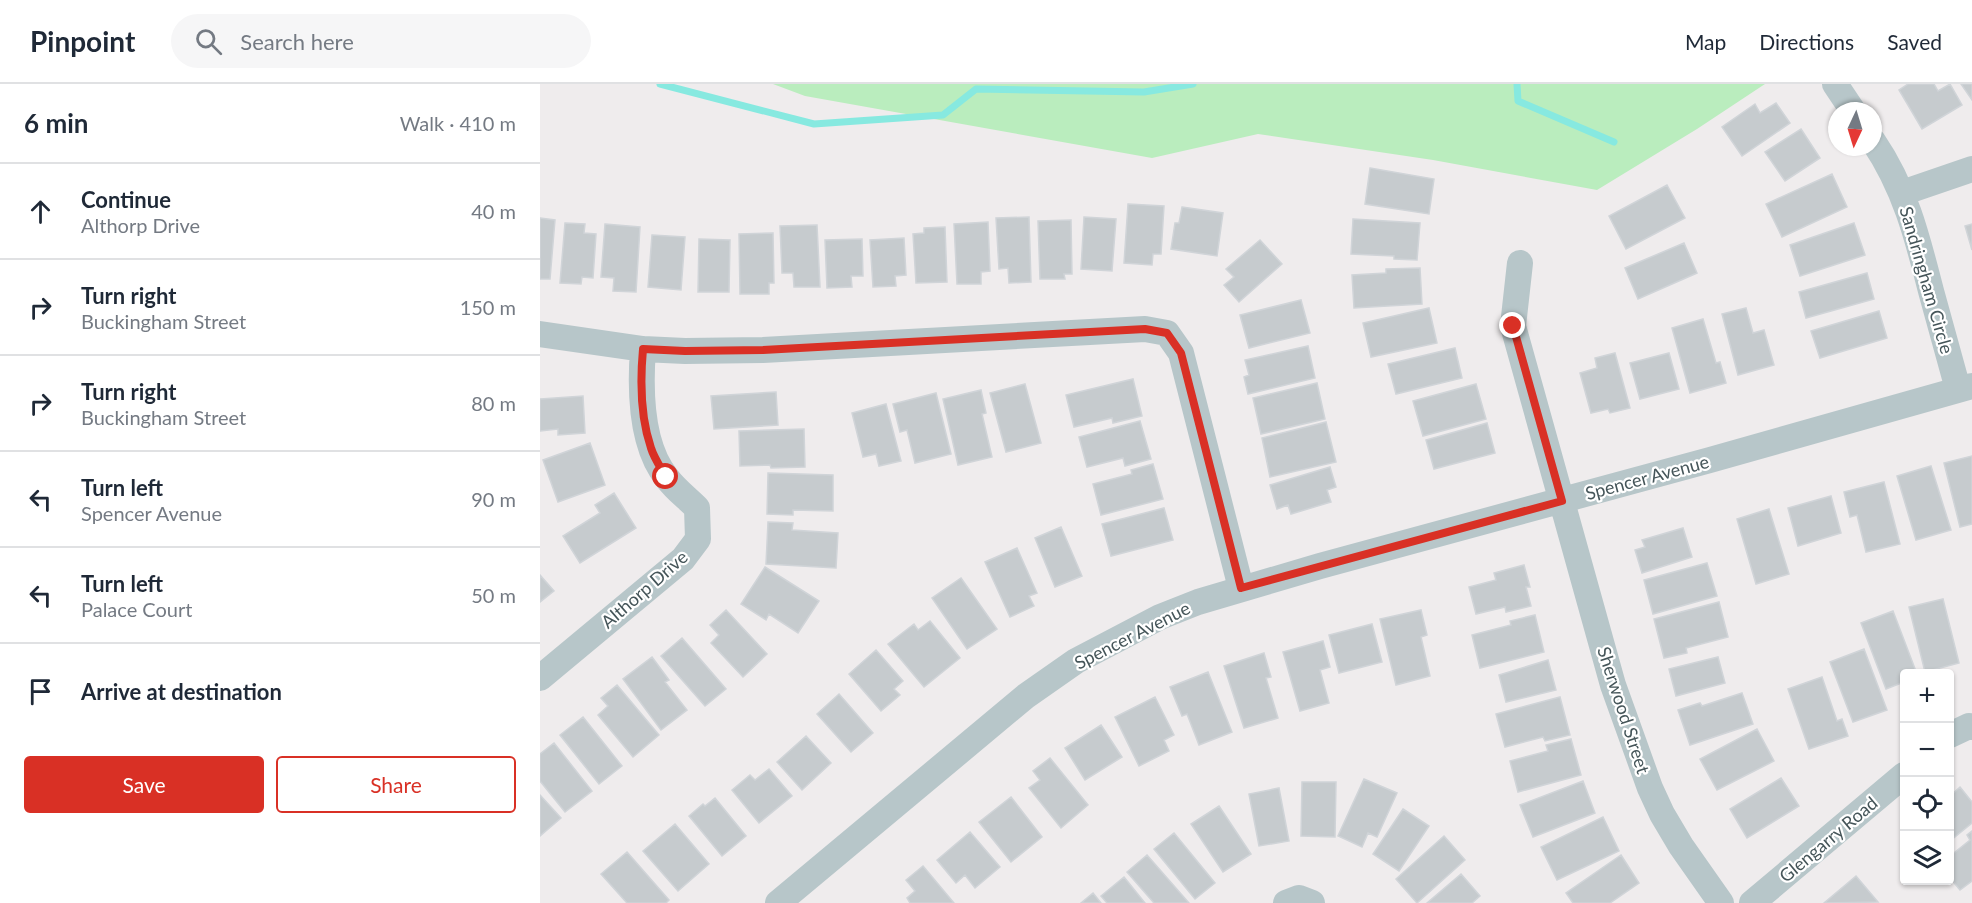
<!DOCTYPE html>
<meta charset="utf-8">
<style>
body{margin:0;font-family:Lato,sans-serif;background:#f6f6f7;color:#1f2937}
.controls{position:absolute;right:18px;bottom:18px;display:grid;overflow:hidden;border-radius:6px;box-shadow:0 2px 4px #0004}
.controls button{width:54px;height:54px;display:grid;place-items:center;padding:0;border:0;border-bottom:2px solid #e0e1e3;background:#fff;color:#1f2937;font:30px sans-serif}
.compass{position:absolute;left:1288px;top:18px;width:54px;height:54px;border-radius:50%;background:#fff;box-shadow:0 2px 4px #0004;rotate:184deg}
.stop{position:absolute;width:18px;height:18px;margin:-14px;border:4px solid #d93025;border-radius:50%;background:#fff}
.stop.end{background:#d93025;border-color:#fff;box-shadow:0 2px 6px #0008}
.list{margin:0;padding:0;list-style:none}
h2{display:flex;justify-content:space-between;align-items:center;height:78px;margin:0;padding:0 24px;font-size:26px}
h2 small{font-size:20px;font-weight:400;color:#747a83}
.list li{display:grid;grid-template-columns:39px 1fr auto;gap:18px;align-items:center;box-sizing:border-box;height:96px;padding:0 24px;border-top:2px solid #e0e1e3}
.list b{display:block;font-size:22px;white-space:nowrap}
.list p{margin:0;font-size:20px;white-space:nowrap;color:#747a83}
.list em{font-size:20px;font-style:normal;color:#747a83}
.actions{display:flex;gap:12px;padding:18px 24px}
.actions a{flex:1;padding:14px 0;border:2px solid #d93025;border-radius:6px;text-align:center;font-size:21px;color:#d93025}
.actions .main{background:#d93025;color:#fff}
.icon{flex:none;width:33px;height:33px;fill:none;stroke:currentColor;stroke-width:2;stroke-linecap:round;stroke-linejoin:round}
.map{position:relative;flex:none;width:1432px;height:819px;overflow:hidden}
header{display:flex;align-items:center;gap:36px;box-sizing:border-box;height:84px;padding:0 30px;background:#fff;border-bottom:2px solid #e0e1e3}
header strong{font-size:28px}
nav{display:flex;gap:33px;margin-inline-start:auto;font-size:21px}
.search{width:420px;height:54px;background:#f6f6f7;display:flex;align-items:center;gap:15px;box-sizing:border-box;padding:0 21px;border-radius:33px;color:#747a83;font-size:22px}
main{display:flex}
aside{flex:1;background:#fff}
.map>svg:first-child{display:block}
.green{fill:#baedbe}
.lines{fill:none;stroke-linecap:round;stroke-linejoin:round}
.stream{stroke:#87e9e0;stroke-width:7}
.building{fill:#c6cbce;stroke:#d0d4d8;stroke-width:1.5}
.minor{stroke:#b7c6c9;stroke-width:26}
.route{stroke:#d93025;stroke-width:8}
.labels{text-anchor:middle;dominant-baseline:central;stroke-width:4.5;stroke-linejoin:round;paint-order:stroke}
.street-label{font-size:18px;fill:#455559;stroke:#fff}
</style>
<header>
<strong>Pinpoint</strong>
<div class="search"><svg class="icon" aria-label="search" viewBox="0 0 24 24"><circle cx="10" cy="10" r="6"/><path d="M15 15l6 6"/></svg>Search here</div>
<nav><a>Map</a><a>Directions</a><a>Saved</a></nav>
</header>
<main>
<aside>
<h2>6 min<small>Walk · 410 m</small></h2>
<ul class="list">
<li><svg class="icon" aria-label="ahead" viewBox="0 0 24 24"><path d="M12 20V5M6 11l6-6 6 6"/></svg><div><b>Continue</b><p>Althorp Drive</p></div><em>40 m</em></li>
<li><svg class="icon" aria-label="right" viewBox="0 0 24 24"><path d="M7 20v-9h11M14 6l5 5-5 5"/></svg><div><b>Turn right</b><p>Buckingham Street</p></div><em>150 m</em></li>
<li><svg class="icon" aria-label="right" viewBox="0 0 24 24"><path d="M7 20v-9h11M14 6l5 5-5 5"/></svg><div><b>Turn right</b><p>Buckingham Street</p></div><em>80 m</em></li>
<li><svg class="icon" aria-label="left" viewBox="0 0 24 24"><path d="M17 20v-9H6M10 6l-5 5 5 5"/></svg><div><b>Turn left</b><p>Spencer Avenue</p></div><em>90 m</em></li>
<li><svg class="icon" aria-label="left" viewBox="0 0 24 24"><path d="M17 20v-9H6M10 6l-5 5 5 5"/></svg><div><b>Turn left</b><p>Palace Court</p></div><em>50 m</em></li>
<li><svg class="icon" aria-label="arrive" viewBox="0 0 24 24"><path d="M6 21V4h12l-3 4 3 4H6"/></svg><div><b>Arrive at destination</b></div></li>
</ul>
<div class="actions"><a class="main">Save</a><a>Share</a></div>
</aside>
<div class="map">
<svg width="1432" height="819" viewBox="0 0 1432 819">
<rect width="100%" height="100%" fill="#efeced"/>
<path class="green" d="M233,0H1225L1157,45L1057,106L893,76L718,50L612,74L265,12Z"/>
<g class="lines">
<path class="stream" d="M120,0L274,40L403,31L436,5L604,8L653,0
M977,0L978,17L1074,58"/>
</g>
<path class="building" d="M1368,0H1394L1398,7L1410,0L1422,21L1382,45L1359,6Z
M1421,0H1432V16Z
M1236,19L1250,39L1202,72L1182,43L1215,20L1220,29Z
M1261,45L1280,74L1245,97L1225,68Z
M830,84L894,95L889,130L825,120Z
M1292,90L1307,123L1242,153L1226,120Z
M1127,101L1145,134L1086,165L1069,132Z
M588,120L624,122L621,170H613L612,181L584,179Z
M642,123L683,129L677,172L631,165L635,139H639Z
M489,133L491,198L469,199L468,184L459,185L456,134Z
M544,133L576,135L572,187L541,185Z
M0,134L15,136L10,195H0Z
M813,135L880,139L877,176L854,175V172L811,170Z
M531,136L532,190H524L525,195H500L498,137Z
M448,138L450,187L441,188V200H417L414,140Z
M25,139L45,140L44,149L56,150L53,194L42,193L41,200L20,199Z
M1314,139L1325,171L1260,192L1250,161Z
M65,140L100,143L96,208L73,207L74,194L61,193Z
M1432,140V166L1425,142Z
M277,141L280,203H254L253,189H242L240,142Z
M405,143L407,198L376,199L373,150L384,149V144Z
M233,149L234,199H229V210H200L199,150Z
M112,151L145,153L141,206L108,203Z
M364,154L366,191L355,192L356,202L333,203L330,156Z
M159,155L190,156L189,208H158Z
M322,155L323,192H311L312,203L287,204L285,156Z
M720,156L742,180L699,218L684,201L694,193L686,185Z
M1144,159L1157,189L1098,215L1085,184Z
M880,184L882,220L814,224L812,191L846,189V185Z
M1327,189L1334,215L1266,234L1259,208Z
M761,216L770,249L709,264L700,231Z
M889,224L897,259L831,273L823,239Z
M1206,224L1213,249L1224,246L1234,281L1198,291L1182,230Z
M1339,227L1347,254L1280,274L1271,247Z
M1163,235L1176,279L1180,278L1186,299L1150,309L1132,244Z
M768,262L775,294L708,310L704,293L709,291L705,276Z
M915,264L922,294L856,310L848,280Z
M1075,269L1090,324L1070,329L1068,325L1051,329L1040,289L1057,284L1055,274Z
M1129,269L1139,305L1100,315L1090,279Z
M593,295L602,332L573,339L572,334L534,343L526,311Z
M777,299L785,335L721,350L713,314Z
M485,300L501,359L466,368L450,309Z
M936,300L946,335L883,352L873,317Z
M441,306L446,329L442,330L452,373L418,381L403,315Z
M236,308L238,341L174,345L171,312Z
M396,309L411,370L375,379L367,346L360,348L353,320Z
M43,312L45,349L18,351V345L0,347V315Z
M346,320L361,377L339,382L336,370L323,373L312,329Z
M600,337L611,375L585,382L583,374L547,383L539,353Z
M786,338L796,378L730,393L722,354Z
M947,339L955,369L894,385L886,356Z
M264,345L265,383L231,384L230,381L200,382L199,347Z
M50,359L65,401L18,418L3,376Z
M1432,372V440L1420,443L1404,379Z
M613,380L623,415L561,431L553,400L592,390L591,386Z
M1391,382L1411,446L1376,456L1357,392Z
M790,383L796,403L787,406L791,418L751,430L748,421L737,425L730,401Z
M228,389L293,391V427L253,426V431L227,430Z
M1344,398L1360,460L1326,468L1317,431L1310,433L1304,408Z
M74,409L96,444L40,479L23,452L60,429L55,421Z
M1291,412L1301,449L1258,462L1248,424Z
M624,424L633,456L571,472L562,440Z
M1229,425L1249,490L1216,500L1197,435Z
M228,438L253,439L252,446L298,449L296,484L226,480Z
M521,443L542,492L515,503L495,454Z
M1143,444L1152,473L1102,489L1095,466L1105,463L1102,456Z
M477,464L497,509L489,512L494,522L470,533L445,478Z
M1167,479L1177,512L1113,530L1104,496Z
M984,481L990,503H986L991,522L966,528L965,523L936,530L929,503L956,496L954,489Z
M225,483L279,517L258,549L229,530L226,536L201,520Z
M0,491L14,507L0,518Z
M421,494L457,545L427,565L392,514Z
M1403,515L1419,579L1385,588L1369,523Z
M1179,518L1188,553L1146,564L1147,569L1124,574L1114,535Z
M186,526L227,570L203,593L171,559L179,551L170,541Z
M881,526L887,551L881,553L890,592L856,601L840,535Z
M1353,527L1377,590H1364V598L1346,605L1321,539Z
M995,531L1004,568L940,584L932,551L971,541L970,537Z
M390,537L420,574L384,603L348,560L374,540L378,546Z
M832,540L842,578L799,589L789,551Z
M142,554L186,605L165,622L121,572Z
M783,557L790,583L780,586L789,619L760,627L743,568Z
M1324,565L1347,626L1313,638L1290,578Z
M336,566L363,597L354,605L360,611L341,627L309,590Z
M724,569L731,593L726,594L738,634L704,644L684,582Z
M112,573L129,596L125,598L147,626L121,646L83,595Z
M1178,573L1185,599L1136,612L1129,585Z
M1008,576L1016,606L966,618L959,591Z
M668,588L692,648L659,661L647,630L642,632L630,603Z
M1282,593L1297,637L1302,635L1308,652L1269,665L1248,605Z
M77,601L119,651L93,673L58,631L68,622L61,614Z
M1202,609L1213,640L1150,661L1138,626L1160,619L1162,622Z
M299,610L333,649L311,668L277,630Z
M615,613L634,651L624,656L629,667L599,682L575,633Z
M1020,613L1030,651L1005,657L1003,653L965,663L956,630Z
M43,633L82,682L59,700L20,651Z
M561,641L582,673L545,696L525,664Z
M1217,645L1234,677L1177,706L1160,675Z
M266,652L291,679L262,706L237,678Z
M1031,655L1041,691L978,708L970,677L1008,667L1006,661Z
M14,659L52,707L25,728L0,697V670Z
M510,674L548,721L521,744L489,704L500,696L493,687Z
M229,685L252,712L219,739L192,706L210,691L215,696Z
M1241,694L1259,722L1207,754L1190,725Z
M824,695L857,709L837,753L828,749L822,763L798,752Z
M1043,697L1055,729L993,753L980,721Z
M762,698H796L795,753L761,752Z
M1420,703L1432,718V739L1410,757V712Z
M739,704L749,757L719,762L709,710Z
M0,711L21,734L0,752Z
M471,713L502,753L471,778L439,738Z
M175,714L206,752L182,772L149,732L163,720L165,722Z
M679,722L711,770L683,788L651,740Z
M863,725L889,742L859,787L833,770Z
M1063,733L1079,767L1017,796L1001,763Z
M135,740L169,780L138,807L103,767Z
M1432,747V797L1420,806L1410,794V772L1430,756L1427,751Z
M430,748L460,783L435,804L425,791L416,799L397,776Z
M634,749L675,799L655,815L614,765Z
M904,752L925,776L877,819L856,795Z
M87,768L129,816L126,819H87L61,790Z
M607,771L649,819H614L587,788Z
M1081,771L1099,799L1070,819H1033L1026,809Z
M383,782L414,819H370L367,814L375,807L366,796Z
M921,790L940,812L932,819H887Z
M1316,792L1338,818L1284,819Z
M584,793L605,819H567L561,812Z
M553,809L561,819H541Z"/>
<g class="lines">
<path class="minor" d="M1295,0L1313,27
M1333,57C1365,104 1377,152 1391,207C1400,240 1409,273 1418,305
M1362,109L1432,85
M980,179L973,242L1073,601L1110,704L1122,730L1141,762L1181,819
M0,250L103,265L145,267L223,266L605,245L627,249L641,269L701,504
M0,594L143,475L158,455L157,424C147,414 135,405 127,394C100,361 100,305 103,265
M1410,651L1429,642L1432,643
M238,819L486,612L536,577L620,533L658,518L780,482L1170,376L1432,302
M746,819L759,814L772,819
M1212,819L1364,691"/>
</g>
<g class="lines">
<path class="route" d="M126,393C121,384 114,374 111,364C100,332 100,298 103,265L145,267L223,266L605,245L627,249L641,269L701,504L1022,417L973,242"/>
</g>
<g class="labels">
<g class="street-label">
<text transform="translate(1387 196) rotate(74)">Sandringham Circle</text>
<text transform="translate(1107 393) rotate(-15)">Spencer Avenue</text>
<text transform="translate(104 505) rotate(-41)">Althorp Drive</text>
<text transform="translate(592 551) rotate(-27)">Spencer Avenue</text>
<text transform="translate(1084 626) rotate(72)">Sherwood Street</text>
<text transform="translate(1288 755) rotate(-40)">Glengarry Road</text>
</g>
</g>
</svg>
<div class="controls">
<button>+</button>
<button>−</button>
<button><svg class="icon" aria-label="locate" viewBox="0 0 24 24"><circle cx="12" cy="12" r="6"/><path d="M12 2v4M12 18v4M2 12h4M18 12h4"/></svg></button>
<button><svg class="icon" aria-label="layers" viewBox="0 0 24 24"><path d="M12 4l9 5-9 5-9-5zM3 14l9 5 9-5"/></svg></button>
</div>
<svg class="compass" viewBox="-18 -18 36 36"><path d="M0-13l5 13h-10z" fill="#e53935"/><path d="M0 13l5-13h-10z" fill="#747a83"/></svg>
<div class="stop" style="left:126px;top:393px"></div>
<div class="stop end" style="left:973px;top:242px"></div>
</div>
</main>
